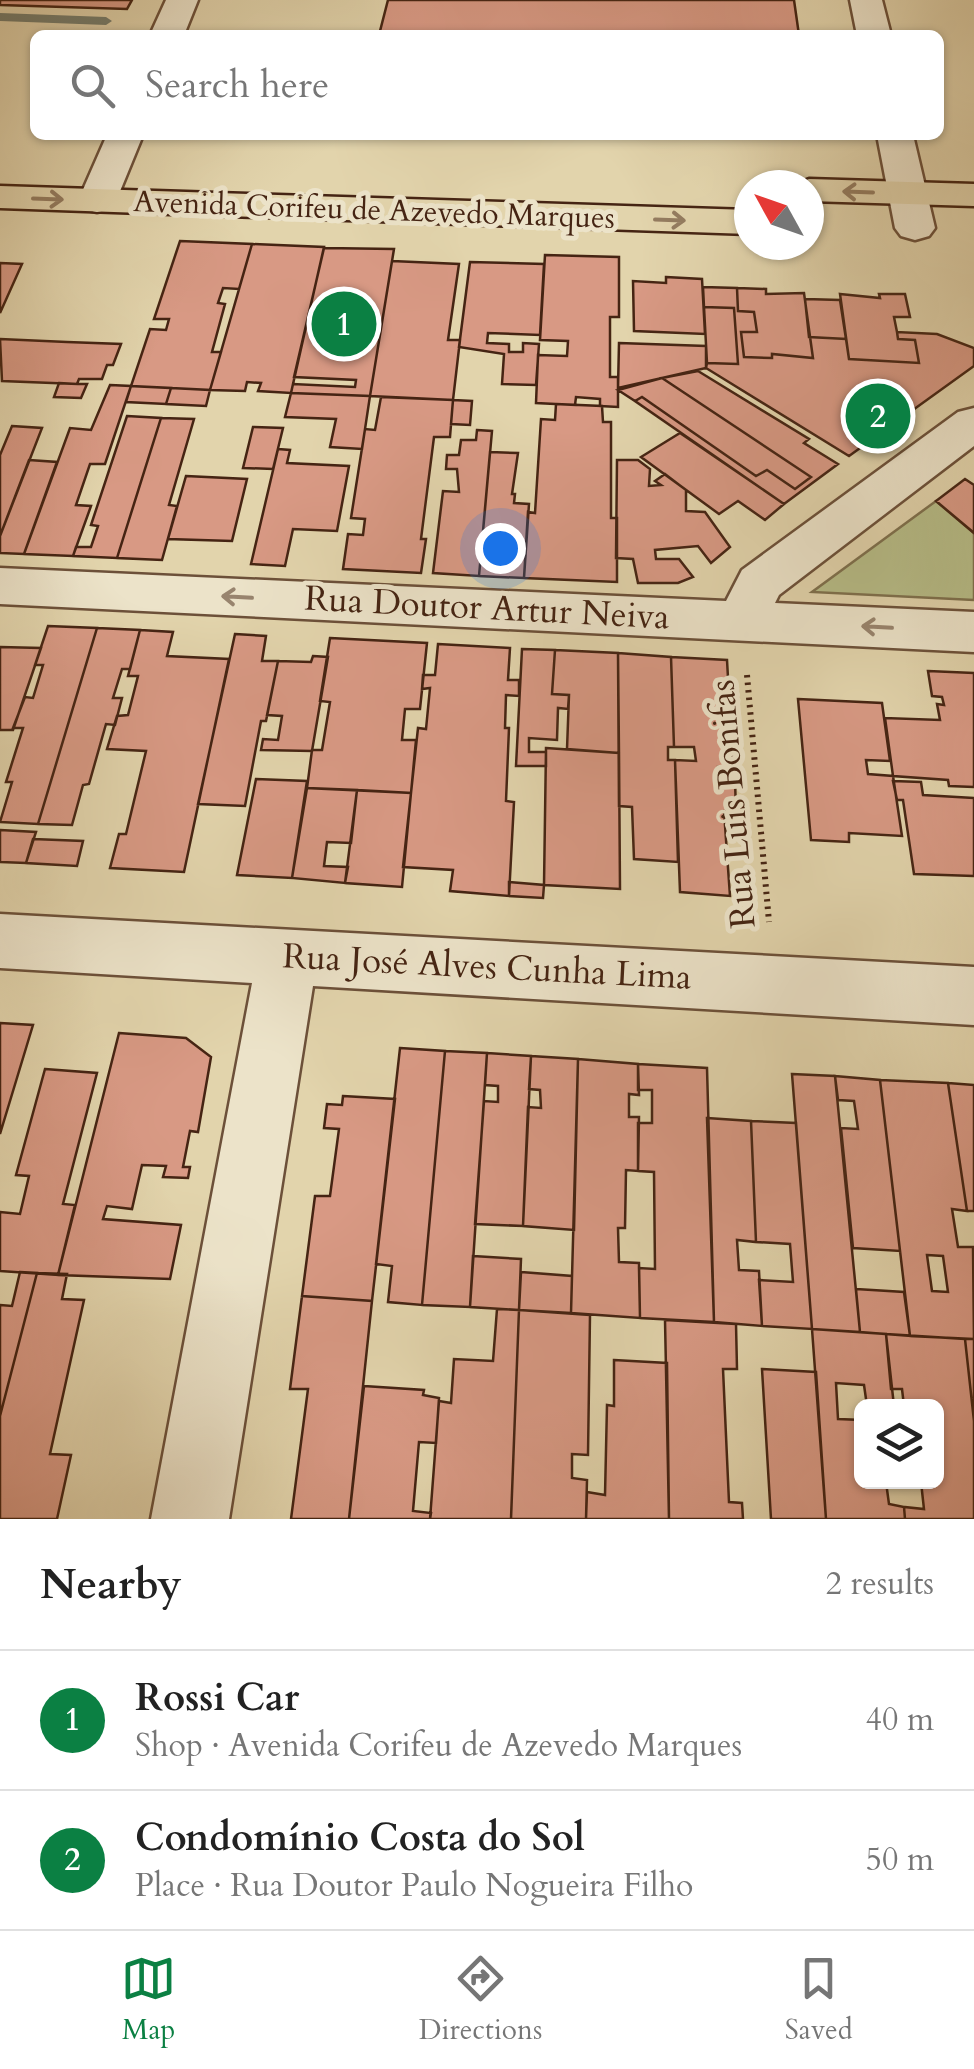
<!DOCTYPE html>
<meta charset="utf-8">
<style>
body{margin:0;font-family:Cardo,serif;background:#f2f2f2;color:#222}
.controls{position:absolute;right:30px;bottom:30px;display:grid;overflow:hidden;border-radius:15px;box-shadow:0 2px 8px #0004}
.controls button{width:90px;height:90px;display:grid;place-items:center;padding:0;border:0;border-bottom:2px solid #e0e0e0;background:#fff;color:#222;font:50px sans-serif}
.compass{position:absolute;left:734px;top:170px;width:90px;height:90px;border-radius:50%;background:#fff;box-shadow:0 2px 8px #0004;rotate:310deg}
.you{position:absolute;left:500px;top:548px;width:35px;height:35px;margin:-25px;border:8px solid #fff;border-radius:50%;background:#1a73e8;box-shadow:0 0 0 15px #1a73e833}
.badge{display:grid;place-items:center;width:65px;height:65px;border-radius:50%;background:#0b8043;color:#fff;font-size:32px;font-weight:700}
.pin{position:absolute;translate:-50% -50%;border:5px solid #fff;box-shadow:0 2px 10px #0006}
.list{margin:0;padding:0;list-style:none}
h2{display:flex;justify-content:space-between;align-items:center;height:130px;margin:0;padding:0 40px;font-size:42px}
h2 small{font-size:32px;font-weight:400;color:#767676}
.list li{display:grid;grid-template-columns:65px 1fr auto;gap:30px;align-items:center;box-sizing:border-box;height:140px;padding:0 40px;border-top:2px solid #e0e0e0}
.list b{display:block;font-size:38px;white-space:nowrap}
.list p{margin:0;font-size:32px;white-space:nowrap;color:#767676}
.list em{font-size:32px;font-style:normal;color:#767676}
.icon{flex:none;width:55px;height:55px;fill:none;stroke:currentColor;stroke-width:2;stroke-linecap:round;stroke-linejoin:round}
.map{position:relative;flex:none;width:974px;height:1519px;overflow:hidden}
.search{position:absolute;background:#fff;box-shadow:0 2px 8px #0004;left:30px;right:30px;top:30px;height:110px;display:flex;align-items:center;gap:25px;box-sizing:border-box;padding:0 35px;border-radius:15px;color:#767676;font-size:38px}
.sheet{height:410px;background:#fff}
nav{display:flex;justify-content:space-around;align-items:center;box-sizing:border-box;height:140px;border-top:2px solid #e0e0e0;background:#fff;font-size:28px;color:#767676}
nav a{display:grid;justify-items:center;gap:5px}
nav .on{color:#0b8043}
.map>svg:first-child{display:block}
.green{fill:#b6bc87;stroke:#7e704d;stroke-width:2.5}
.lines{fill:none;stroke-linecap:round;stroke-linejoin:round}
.stream{fill:#757d6e;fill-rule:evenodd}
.building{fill:#d89984;stroke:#452413;stroke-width:2.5;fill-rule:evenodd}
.minor-casing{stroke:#6c5039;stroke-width:5}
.primary-casing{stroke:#452413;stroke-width:5}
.path{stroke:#452413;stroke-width:6;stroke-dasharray:2.5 5;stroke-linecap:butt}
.minor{fill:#ece3c9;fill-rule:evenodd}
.primary{fill:#e2d4ac;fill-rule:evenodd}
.oneway{stroke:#947c60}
.oneway2{stroke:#98846e}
.labels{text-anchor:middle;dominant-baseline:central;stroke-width:10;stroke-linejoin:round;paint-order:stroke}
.far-street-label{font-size:30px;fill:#452413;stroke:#ece3c9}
.street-label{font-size:35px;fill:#452413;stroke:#ece3c9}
</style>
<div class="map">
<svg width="974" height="1519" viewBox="0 0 974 1519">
<rect width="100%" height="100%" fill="#e2d4ac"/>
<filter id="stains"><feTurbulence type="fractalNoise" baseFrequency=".002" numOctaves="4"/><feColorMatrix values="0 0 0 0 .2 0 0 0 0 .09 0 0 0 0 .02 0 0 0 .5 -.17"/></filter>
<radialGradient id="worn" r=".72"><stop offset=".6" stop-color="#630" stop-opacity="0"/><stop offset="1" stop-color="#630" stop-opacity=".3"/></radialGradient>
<path class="green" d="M936,501L974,533V600L812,592Z"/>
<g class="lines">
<path class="stream" d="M0,13L106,17L112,21L106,25L0,21Z"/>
</g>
<path class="building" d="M0,0H132L127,9L0,5Z
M388,0H794L799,35H379Z
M180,241L252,244L239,289L223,288L218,303L225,304L212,352H221L210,390L131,386L150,329L166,330L169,319H154Z
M252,244L324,247L291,393L258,391L261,383L247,382L245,391L210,390Z
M324,248L394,249L370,396L291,393L293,384L355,387L356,380L294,377Z
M545,255L619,257V317H610V377H618V407L600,406V399L576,397L575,405L536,403L538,355L567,356L568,341L540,340Z
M392,261L459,264L448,340H460L453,400L370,396Z
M470,262L544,264L540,335L488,333L487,343L509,344V352H523V343L539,344L536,385L502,384L504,354L459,347Z
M0,263L22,264L0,313Z
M666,277L702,279L705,334L634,331L633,281L666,283Z
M703,287L737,288L738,311L754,312L757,332H741L744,357L772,358V354L813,358L810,337L846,339L849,359L919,363L915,340L898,339L897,332L937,334L974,348V366L849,456L706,368L707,363L738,364L734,308L704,307Z
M737,288L766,289V294L804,293L813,358L772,354V358L744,357L741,332H757L754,312L738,311Z
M840,294L880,298L879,294H905L910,317H894L897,332L898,339L915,340L919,363L849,359Z
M805,299L840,300L846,339L809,337Z
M704,307L734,308L738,364L707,363Z
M0,339L67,342L121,344L113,365H107L102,379H79L77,384L2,381Z
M619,343L706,346V368L618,388Z
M698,371L809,439L804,443L838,464L784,504L635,401L642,397L756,476L767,470L795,489L811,477L662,378Z
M662,378L811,477L795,489L767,470L756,476L642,397L635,401L618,390Z
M59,383L77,384H87L81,398L54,397Z
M110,385L131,386L105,464H90L76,505L91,506L73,556L24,554L70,428L91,430Z
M131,386L171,388L166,404L126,402Z
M171,388L210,390L206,406L166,404Z
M291,393L370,396L362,449L330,447L336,419L285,417Z
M381,397L453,400L450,437H434L421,539H426L421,573L343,569L348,534L363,535L365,519L351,518L365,429L375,430Z
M883,399L904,411L874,433L853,420Z
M453,400L472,401L470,425L451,424Z
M556,404L602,406L603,422H611V518H617V582L524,578L528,512L535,513L541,419L555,420Z
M127,416L161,418L117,558L73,556L76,547H91L98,526L91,525Z
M161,418L194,419L169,505L177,506L162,560L117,558Z
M12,426L42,428L0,536V455Z
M253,427L283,428L273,469L243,468Z
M477,430L492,431L479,576L433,573L443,491L459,492L457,469H446L447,455H459L461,440H476Z
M680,433L784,504L765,520L738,501L719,514L641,457Z
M278,449L290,450L287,463L349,466L337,531L293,529L285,566L251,564Z
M490,452L518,453L512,494H515L514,503L529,504L524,578L479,576Z
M29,460L57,462L24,554L0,553V536Z
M617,460H638L650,469L649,486L661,485L655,481L665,474L686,490V511L705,512L730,547L711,563L698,546L655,550L656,559H679L693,577L678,583H638L633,559L616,558Z
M186,476L247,479L232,541L168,539Z
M965,479L974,485V533L936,501Z
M48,626L97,628L38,824L0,822L12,782H6L23,728H13L25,697L33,698L43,665H35Z
M97,628L140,630L130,669H122L113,698H122L115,725L106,724L89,784L83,785L72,825L38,824Z
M140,630L173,632L167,656L229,659L184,872L110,868L119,834H126L146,751L107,749L117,716L128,715L138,676H128Z
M235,634L266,636L262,661H278L266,721H261L245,806L198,804Z
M330,638L427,643L420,709H405L402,740H416L411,793L307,788L312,750H322L330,702L320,701Z
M438,644L510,648L508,680H519V696L506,695L505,728H509L506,801L514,802L509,896L450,891L453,870L403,867L418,728L426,729L430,688L422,689L423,675H435Z
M0,647L41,648L13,730H0Z
M522,649L555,650L552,694L569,695L568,709L558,708L557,740L529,738V752H546V766H516Z
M555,650L618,653L619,753L567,749L569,695L552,694Z
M618,653L671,657L674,747H668V760H675L678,862L634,859L632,807L619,806Z
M313,656L328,657L312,751L261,750L263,739L278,740L282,716L267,715L278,661L311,662Z
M671,657L727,660L733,767H718L719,779L735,780L736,812L724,811L730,896L680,892L675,760L696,761L694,747H674Z
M928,671L974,673V787L949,786L948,780L893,776L885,718L940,720L937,704L944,705L942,697L932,696Z
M798,699L882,703L890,761L866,760L868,774L893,776L902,836L849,833V842L811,840Z
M546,748L619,753L620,889L544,885Z
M256,779L307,781L292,878L237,875Z
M893,781L921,782L923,795L974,798V876L914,874L903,800H897Z
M307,788L357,790L351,843L327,842L324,866L348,867L345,883L292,878Z
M357,790L411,793L402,887L345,883Z
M0,830L36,832L26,863L0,862Z
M33,839L83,841L77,866L26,863Z
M509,882L544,885L543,898L509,896Z
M0,1023L33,1025L0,1134Z
M119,1033L186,1038L211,1057L198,1132L190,1131L183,1167H190L188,1178L163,1177L166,1166L142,1165L132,1209L107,1206L103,1219L181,1225L170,1279L58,1275Z
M400,1048L445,1051L422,1305L388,1302L392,1266L376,1264Z
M445,1051L487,1053L470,1307L422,1305Z
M487,1053L531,1056L523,1226L475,1224L484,1101L498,1102V1086L485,1085Z
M531,1056L578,1059L574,1230L523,1226L528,1107L541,1108L540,1090L529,1089Z
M578,1059L638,1064L639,1095L629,1094V1117H639L638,1171L626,1170L625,1228H618L619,1262L639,1263L640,1318L571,1313Z
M638,1064L707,1068L714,1322L640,1318L639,1268L655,1269L654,1172L638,1171V1123H652V1090H638Z
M45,1069L97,1073L63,1204L75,1205L58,1275L0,1271V1212L20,1214L29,1176L16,1175Z
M792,1074L835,1076L860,1332L812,1329Z
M835,1076L880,1080L900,1251L853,1248L841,1128L858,1129L854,1101L838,1100Z
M880,1080L948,1083L967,1211L952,1209L958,1247H973L974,1339L910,1336ZM927,1255L943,1256L948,1292L932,1291Z
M948,1083L974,1085V1211H967Z
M343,1096L395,1099L372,1301L302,1296L315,1196H330L339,1129L324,1128L327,1104L342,1105Z
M707,1118L751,1121L756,1242L737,1240L739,1270L759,1271L762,1326L714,1322Z
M751,1121L796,1123L812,1329L762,1326L759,1280L793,1282L790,1244L756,1242Z
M473,1256L521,1259L519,1310L470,1307Z
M20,1272L37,1273L0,1416V1305L12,1306Z
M521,1272L572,1276L571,1313L519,1310Z
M37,1273L67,1274L62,1299L84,1300L50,1454L71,1455L57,1519H0V1416Z
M856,1289L904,1292L910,1336L860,1332Z
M302,1296L372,1301L349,1519H291L308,1389H290Z
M497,1309L519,1310L511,1519H430L439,1401L451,1403L454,1359L493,1361Z
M519,1310L590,1315L588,1455L572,1454V1478L587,1480L586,1519H511Z
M665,1320L736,1324L737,1369H723L729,1502L742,1503L743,1519H669Z
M812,1329L886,1334L894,1406H867L864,1385L836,1383L838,1419L862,1420V1482H886L889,1504L904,1507L905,1519H826Z
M886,1334L965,1339L974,1421V1519H905L904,1507L924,1509L921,1482H936V1406H904L902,1389H891Z
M965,1339H974V1421Z
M614,1360L667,1363L669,1519H586L587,1492L605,1495L607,1405L614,1406Z
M762,1369L816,1372L826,1519H771Z
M364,1386L424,1390L423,1395L439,1398L436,1443L419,1442L413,1511L431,1513L430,1519H349Z"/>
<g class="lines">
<g class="minor-casing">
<path id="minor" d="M166,0H198L184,35H150Z
M850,0H882L891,35H857Z
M107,135H143L116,201L111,209L97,212L83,209L78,201Z
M877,135H913L935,228L929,236L915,240L901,236L895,228Z
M974,408V446L779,595L775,603L974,612V652L0,604V568L726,601L742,570L958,412Z
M0,914L974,967V1025L313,986L229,1519H151L252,983L0,968Z"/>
</g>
<g class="primary-casing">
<path id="primary" d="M809,179L974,184V206L809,201V185H793Z
M0,186L749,210V234L0,208Z"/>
</g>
<path class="path" d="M747,675L769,922"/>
<use href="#minor" class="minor"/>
<use href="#primary" class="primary"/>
</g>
<defs><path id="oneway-shaft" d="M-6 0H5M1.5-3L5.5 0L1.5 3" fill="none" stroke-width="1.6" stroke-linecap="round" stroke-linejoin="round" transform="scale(2.5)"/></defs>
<g class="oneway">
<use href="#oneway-shaft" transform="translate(858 192) rotate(-178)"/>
<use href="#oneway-shaft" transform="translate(48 199) rotate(2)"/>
<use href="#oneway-shaft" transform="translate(670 220) rotate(2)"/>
</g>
<g class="oneway2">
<use href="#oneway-shaft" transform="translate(237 597) rotate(-177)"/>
<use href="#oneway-shaft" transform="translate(877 627) rotate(-177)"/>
</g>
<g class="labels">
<g class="far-street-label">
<text transform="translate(374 210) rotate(2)">Avenida Corifeu de Azevedo Marques</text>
</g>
<g class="street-label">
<text transform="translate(487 608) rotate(3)">Rua Doutor Artur Neiva</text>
<text transform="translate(733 804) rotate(-95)">Rua Luis Bonifas</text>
<text transform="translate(487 967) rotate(3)">Rua José Alves Cunha Lima</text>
</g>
</g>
<rect width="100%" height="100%" filter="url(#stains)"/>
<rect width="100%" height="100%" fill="url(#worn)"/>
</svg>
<div class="controls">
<button><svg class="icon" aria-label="layers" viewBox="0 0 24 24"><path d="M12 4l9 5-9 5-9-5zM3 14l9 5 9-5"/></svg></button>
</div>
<svg class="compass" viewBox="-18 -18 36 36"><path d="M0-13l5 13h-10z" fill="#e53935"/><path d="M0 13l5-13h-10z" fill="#767676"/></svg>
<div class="you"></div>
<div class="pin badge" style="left:344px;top:324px">1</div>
<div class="pin badge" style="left:878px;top:416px">2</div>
<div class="search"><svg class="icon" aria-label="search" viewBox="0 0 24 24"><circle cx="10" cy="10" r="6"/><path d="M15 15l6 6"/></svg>Search here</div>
</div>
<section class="sheet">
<h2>Nearby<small>2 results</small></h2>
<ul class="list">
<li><span class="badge">1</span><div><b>Rossi Car</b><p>Shop · Avenida Corifeu de Azevedo Marques</p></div><em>40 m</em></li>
<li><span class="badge">2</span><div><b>Condomínio Costa do Sol</b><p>Place · Rua Doutor Paulo Nogueira Filho</p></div><em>50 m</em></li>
</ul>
</section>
<nav>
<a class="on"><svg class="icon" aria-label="map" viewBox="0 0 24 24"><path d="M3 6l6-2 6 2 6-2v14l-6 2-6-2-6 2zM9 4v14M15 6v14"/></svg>Map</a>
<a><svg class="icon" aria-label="directions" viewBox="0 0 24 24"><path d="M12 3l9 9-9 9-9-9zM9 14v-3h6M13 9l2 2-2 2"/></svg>Directions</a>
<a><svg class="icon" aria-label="saved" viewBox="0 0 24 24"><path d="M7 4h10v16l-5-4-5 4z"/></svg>Saved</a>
</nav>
